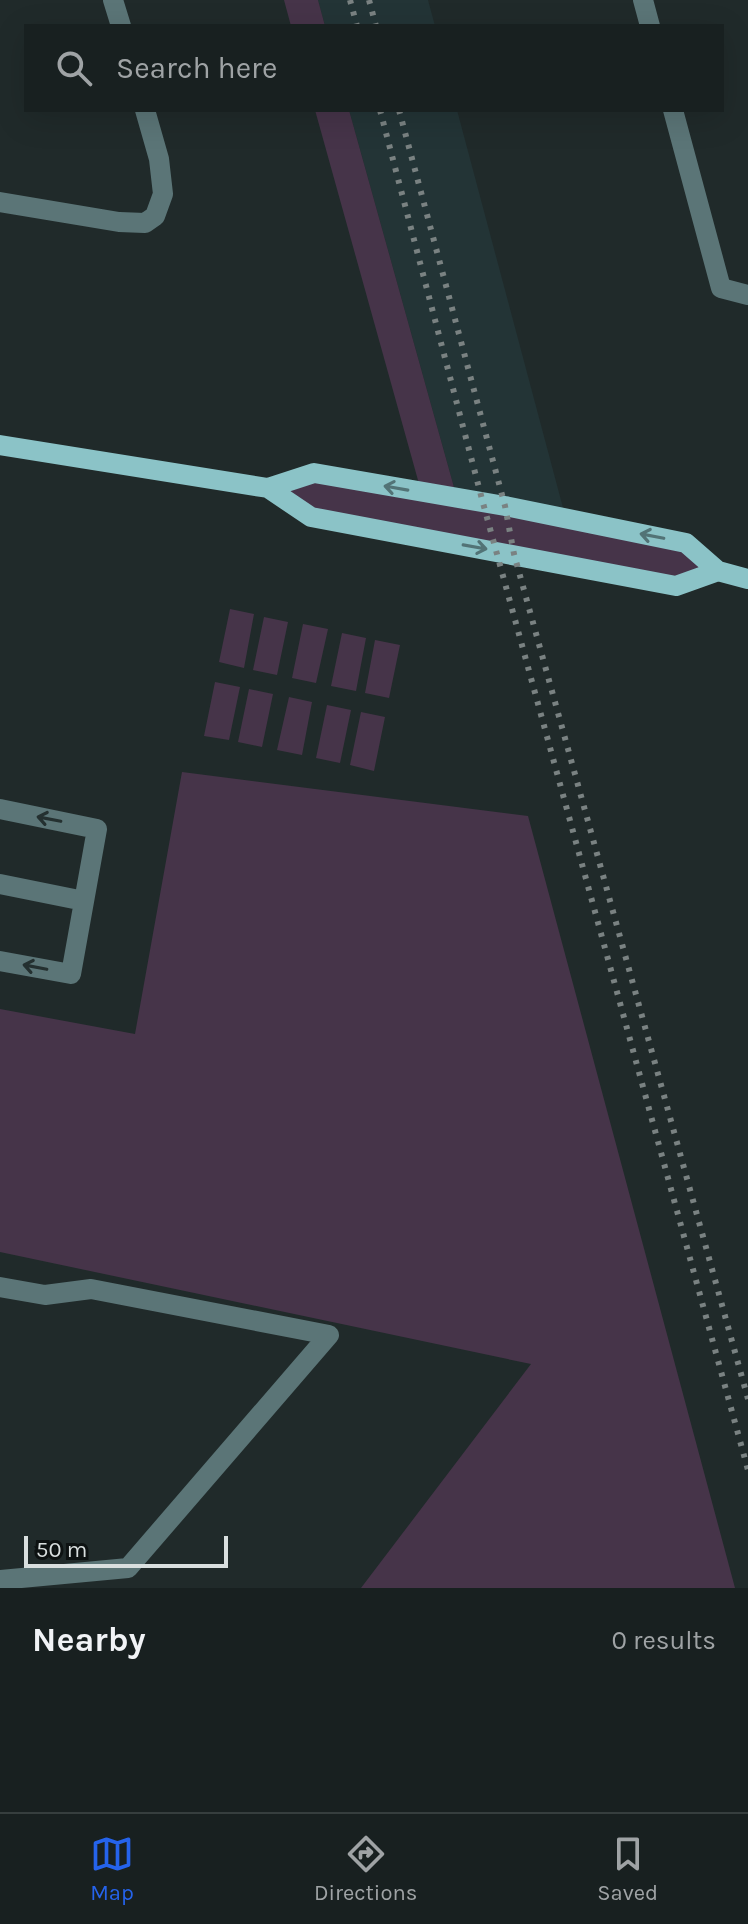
<!DOCTYPE html>
<style>
body{margin:0;font-family:Karla,sans-serif;background:#212829;color:#f1f3f6}
.scale{position:absolute;left:24px;bottom:20px;width:204px;box-sizing:border-box;padding-left:8px;border:4px solid #d9dfdf;border-top:0;font-size:22px;line-height:28px;white-space:nowrap;color:#d9dfdf;-webkit-text-stroke:6px #0d1212;paint-order:stroke}
.list{margin:0;padding:0;list-style:none}
h2{display:flex;justify-content:space-between;align-items:center;height:104px;margin:0;padding:0 32px;font-size:34px}
h2 small{font-size:26px;font-weight:400;color:#9fa3a5}
.icon{flex:none;width:44px;height:44px;fill:none;stroke:currentColor;stroke-width:2;stroke-linecap:round;stroke-linejoin:round}
.map{position:relative;flex:none;width:748px;height:1588px;overflow:hidden}
.search{position:absolute;background:#182020;box-shadow:0 8px 32px #0002;left:24px;right:24px;top:24px;height:88px;display:flex;align-items:center;gap:20px;box-sizing:border-box;padding:0 28px;border-radius:0px;color:#9fa3a5;font-size:30px}
.sheet{height:224px;background:#182020}
nav{display:flex;justify-content:space-around;align-items:center;box-sizing:border-box;height:112px;border-top:2px solid #363e3e;background:#182020;font-size:22px;color:#9fa3a5}
nav a{display:grid;justify-items:center;gap:4px}
nav .on{color:#2563eb}
.map>svg:first-child{display:block}
.built{fill:#233436}
.green{fill:#463449}
.lines{fill:none;stroke-linecap:round;stroke-linejoin:round}
.minor{stroke:#5b7577;stroke-width:20}
.major{stroke:#8bc3c7;stroke-width:20}
.rail{stroke:#7a8282;stroke-width:6;stroke-dasharray:4 8;stroke-linecap:butt}
.oneway{stroke:#527376}
.oneway2{stroke:#243030}
</style>
<div class="map">
<svg width="748" height="1588" viewBox="0 0 748 1588">
<rect width="100%" height="100%" fill="#202a2a"/>
<path class="built" d="M318,0H428L435,26H325Z
M349,110H457L566,519L457,498Z"/>
<path class="green" d="M284,0H318L325,26H291Z
M315,110H349L457,498L686,543L718,571L676,586L311,517L268,488L314,473L421,491Z
M230,609L254,614L244,668L219,662Z
M264,617L288,622L277,675L253,670Z
M303,624L328,629L316,683L292,678Z
M342,633L366,638L356,691L331,686Z
M375,640L400,645L389,698L365,693Z
M215,682L240,687L229,740L204,736Z
M249,689L273,694L262,747L238,742Z
M289,697L312,702L302,755L277,750Z
M327,705L351,710L340,763L316,758Z
M361,712L385,717L374,771L350,765Z
M182,772L528,816L735,1588H361L531,1364L0,1252V1009L135,1034Z"/>
<g class="lines">
<path class="minor" d="M113,0L121,26
M643,0L650,26
M673,110L721,288L748,295
M0,202L119,222L145,223L155,216L163,194L159,159L145,110
M0,809L97,829L71,974L0,961
M0,884L84,901
M0,1287L45,1295L91,1289L329,1335L128,1568L0,1580"/>
<path class="major" d="M0,445L268,488L311,517L676,586L718,571
M268,488L314,473L505,506L686,543L718,571L748,579"/>
<path class="rail" d="M350,0L357,26
M369,0L376,26
M380,110L483,503L748,1470
M399,110L505,506L514,554L748,1399"/>
</g>
<defs><path id="oneway-shaft" d="M-6 0H5M1.5-3L5.5 0L1.5 3" fill="none" stroke-width="1.6" stroke-linecap="round" stroke-linejoin="round" transform="scale(2)"/></defs>
<g class="oneway">
<use href="#oneway-shaft" transform="translate(396 488) rotate(-170)"/>
<use href="#oneway-shaft" transform="translate(652 536) rotate(-169)"/>
<use href="#oneway-shaft" transform="translate(475 547) rotate(10)"/>
</g>
<g class="oneway2">
<use href="#oneway-shaft" transform="translate(49 819) rotate(-169)"/>
<use href="#oneway-shaft" transform="translate(35 967) rotate(-169)"/>
</g>
</svg>
<div class="scale">50 m</div>
<div class="search"><svg class="icon" aria-label="search" viewBox="0 0 24 24"><circle cx="10" cy="10" r="6"/><path d="M15 15l6 6"/></svg>Search here</div>
</div>
<section class="sheet">
<h2>Nearby<small>0 results</small></h2>
<ul class="list">
</ul>
</section>
<nav>
<a class="on"><svg class="icon" aria-label="map" viewBox="0 0 24 24"><path d="M3 6l6-2 6 2 6-2v14l-6 2-6-2-6 2zM9 4v14M15 6v14"/></svg>Map</a>
<a><svg class="icon" aria-label="directions" viewBox="0 0 24 24"><path d="M12 3l9 9-9 9-9-9zM9 14v-3h6M13 9l2 2-2 2"/></svg>Directions</a>
<a><svg class="icon" aria-label="saved" viewBox="0 0 24 24"><path d="M7 4h10v16l-5-4-5 4z"/></svg>Saved</a>
</nav>
